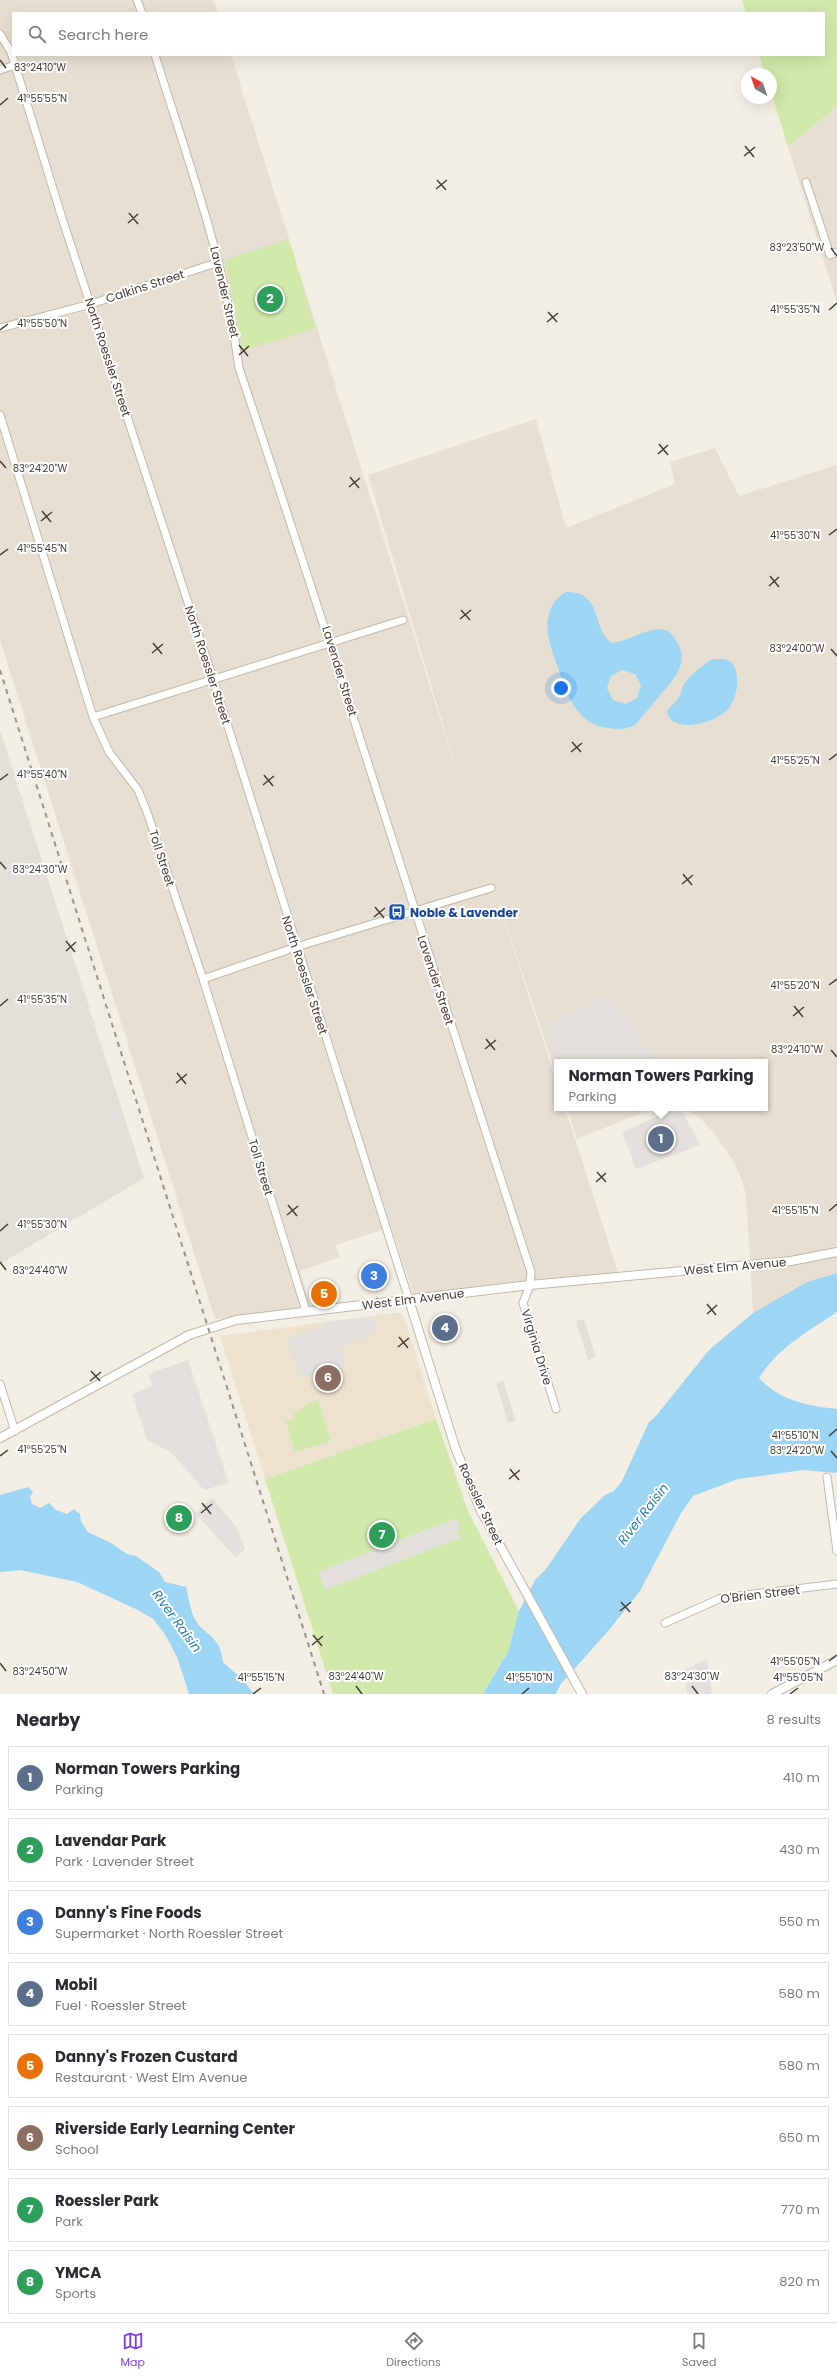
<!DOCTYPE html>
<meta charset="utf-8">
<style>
body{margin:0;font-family:Poppins,sans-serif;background:#f7f7f7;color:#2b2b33}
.compass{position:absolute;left:741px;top:68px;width:36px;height:36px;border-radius:50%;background:#fff;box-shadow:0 4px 16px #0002;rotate:320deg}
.you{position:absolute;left:561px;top:688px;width:14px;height:14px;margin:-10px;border:3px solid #fff;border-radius:50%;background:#1a73e8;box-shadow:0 0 0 6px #1a73e833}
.badge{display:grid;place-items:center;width:26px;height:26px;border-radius:50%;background:#7c3aed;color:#fff;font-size:13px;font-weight:700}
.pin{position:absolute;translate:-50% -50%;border:2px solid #fff;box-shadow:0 1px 4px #0006}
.popup{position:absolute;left:554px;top:1059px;width:214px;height:52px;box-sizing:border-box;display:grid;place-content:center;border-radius:0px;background:#fff;filter:drop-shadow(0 1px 3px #0005);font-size:13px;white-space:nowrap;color:#7c7c81}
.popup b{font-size:15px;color:#2b2b33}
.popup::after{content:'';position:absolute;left:50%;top:100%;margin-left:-8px;border:8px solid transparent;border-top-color:#fff}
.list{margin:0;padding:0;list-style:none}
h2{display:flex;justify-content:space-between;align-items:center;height:52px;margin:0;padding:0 16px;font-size:17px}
h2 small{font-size:13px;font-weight:400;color:#7c7c81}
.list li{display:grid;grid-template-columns:26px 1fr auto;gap:12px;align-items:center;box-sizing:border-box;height:64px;margin:0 8px 8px;padding:0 8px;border:1px solid #e1e1e2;border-radius:0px}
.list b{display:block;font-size:15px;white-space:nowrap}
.list p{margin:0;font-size:13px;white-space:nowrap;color:#7c7c81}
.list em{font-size:13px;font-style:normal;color:#7c7c81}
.icon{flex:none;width:22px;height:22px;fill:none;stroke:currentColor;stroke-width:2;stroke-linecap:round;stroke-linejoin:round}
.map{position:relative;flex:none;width:837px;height:1694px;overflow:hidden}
.search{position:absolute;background:#fff;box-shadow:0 4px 16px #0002;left:12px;right:12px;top:12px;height:44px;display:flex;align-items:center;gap:10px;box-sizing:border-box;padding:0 14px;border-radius:0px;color:#7c7c81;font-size:15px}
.sheet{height:628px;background:#fff}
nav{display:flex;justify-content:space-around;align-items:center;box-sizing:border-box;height:56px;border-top:1px solid #e1e1e2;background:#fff;font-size:11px;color:#7c7c81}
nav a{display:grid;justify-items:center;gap:2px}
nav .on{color:#7c3aed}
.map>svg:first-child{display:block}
.residential{fill:#e7e0d2}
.industrial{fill:#e5dfda}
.education{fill:#ede2cd}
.green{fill:#d1eaab}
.parking{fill:#e4e1dd}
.water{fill:#9dd5f4;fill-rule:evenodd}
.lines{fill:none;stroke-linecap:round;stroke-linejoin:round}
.minor-casing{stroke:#c2b8aa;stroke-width:9}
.tertiary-casing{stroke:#c2b8aa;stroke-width:10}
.minor{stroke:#fff;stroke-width:7}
.tertiary{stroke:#fff;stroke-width:8}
.rail{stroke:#959595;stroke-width:2;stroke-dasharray:5 5;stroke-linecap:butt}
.ticks{fill:none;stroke:#463e34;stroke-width:1.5}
.labels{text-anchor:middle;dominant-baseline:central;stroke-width:4;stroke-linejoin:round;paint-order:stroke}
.street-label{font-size:12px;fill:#463e34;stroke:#fff}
.transit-label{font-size:12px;font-weight:bold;fill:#164399;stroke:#fff;text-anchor:start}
.water-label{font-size:13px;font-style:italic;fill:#277daf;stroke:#fff}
.ticks-label{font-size:10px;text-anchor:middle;fill:#463e34;stroke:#fff;stroke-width:4;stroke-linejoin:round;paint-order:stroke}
</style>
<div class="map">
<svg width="837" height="1694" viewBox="0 0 837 1694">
<rect width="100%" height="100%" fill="#f3eee4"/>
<path class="residential" d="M0,0H213L218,13H13V55H231L462,788L368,475L536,419L566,528L675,484L670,462L715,448L739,496L837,465V1273L807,1282L753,1313L746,1194L740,1176L734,1162L714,1133L703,1121L686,1108H765V1062H557V1077L487,866L557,1084V1108H565L618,1272L414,1295L391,1227L336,1245L340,1257L300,1271L311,1307L215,1319L0,640Z
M837,106V303L788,147Z
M567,1108H654L577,1139Z"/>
<path class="industrial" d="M0,730L144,1178L0,1264Z
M584,1319L596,1357L588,1360L576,1321Z
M503,1380L516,1421L508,1423L496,1383Z"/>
<path class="education" d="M393,1313H400L404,1317L436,1419L265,1479L220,1336Z"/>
<path class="green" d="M742,0H837V106L788,147L771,92V74H765L759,55H824V13H746Z
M289,239L315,328L243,351L225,260Z
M318,1400L331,1441L295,1452L286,1421L295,1418L294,1413C304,1410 308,1402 318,1400Z
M436,1419L468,1511L519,1611L508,1652L483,1694H333L265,1479Z"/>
<path class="parking" d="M605,992L640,1033L659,1062H557L544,1027Z
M676,1108H680L701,1145L636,1169L622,1132Z
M375,1316L377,1331L371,1332L370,1336L342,1348L347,1364L299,1379L286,1338L322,1326L324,1322Z
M188,1360L229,1483L204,1490L172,1453L147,1440L132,1394L152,1386L148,1374Z
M212,1498L236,1526L245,1549L236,1558L195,1513Z
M456,1518L461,1529L457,1531L460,1538L325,1590L318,1572Z
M707,1659L712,1694H687L685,1678L681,1671Z"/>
<path class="water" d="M566,592C604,591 591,630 612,643C630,641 647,627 665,630C670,631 673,636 676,640C692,664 671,682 656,700C653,704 637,723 635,725C627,729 618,730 609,728C576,725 568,695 558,668C553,653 545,635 548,618C550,607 556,597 566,592ZM622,670L635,674L641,685L637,698L625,704L613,700L607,688L611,676Z
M713,659C718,659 723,658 728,660C742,667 738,698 729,708C718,722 673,736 667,712C669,707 673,705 677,700C681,696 681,691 683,686C685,680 707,661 713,659Z
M837,1273V1312C807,1332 779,1347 759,1378C780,1401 808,1406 837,1409V1473L803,1470L738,1479L693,1496L681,1513L640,1591L609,1630L560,1685L556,1694H483L508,1652L519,1611L535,1580L546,1569L581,1518L605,1495L614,1491L622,1481L649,1422L656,1416L709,1350L753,1313L807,1282Z
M28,1487L33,1492L30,1497L32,1504L40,1508L49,1503L56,1510L67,1514L74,1509L80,1514L81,1522L88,1532L111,1543L127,1554L136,1556L159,1572L165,1582L186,1587C188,1596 190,1607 193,1615C202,1637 220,1632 223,1662L243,1680L254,1694H189L177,1657L165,1634L153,1619L138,1610L77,1582L20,1570L0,1572V1495Z"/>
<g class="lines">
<g class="minor-casing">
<path id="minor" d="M137,0L142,13
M0,34L11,52L62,218L213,679L409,1300
M155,55C187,158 225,260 239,368C340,668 433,971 531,1272L530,1285L523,1303L556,1409
M0,70L15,65
M806,182L830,255L837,252
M0,328L91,304L219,262
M0,415L93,717L109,752L138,790L147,812L203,979L306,1311
M93,717L403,620
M203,979L296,947L491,888
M0,1384L15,1431
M827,1477L837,1551
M665,1623L721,1598L837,1584"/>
</g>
<g class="tertiary-casing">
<path id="tertiary" d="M409,1300L455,1447L480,1509L582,1694
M0,1438L189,1335L236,1320L530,1285L791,1261L837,1252
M772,1694L837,1660"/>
</g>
<use href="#minor" class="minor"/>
<use href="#tertiary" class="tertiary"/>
<path class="rail" d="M0,670L324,1694"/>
</g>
<path class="ticks" d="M0,60L6,68M0,105L8,98M745,146L754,157M744,156L755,147M437,180L446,190M436,189L447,180M129,213L138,224M128,223L138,214M831,248L837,256M829,310L837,303M548,312L557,322M547,322L558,313M0,330L8,324M239,345L248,356M239,355L249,346M659,444L668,455M658,454L668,445M0,461L6,468M350,477L359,488M349,487L360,478M42,511L51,522M41,521L52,512M829,535L837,529M0,555L8,549M770,576L779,587M769,586L779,577M461,610L470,620M460,619L471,610M153,643L162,654M831,649L837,656M152,653L163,644M572,742L581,752M571,752L582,743M829,760L837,754M264,775L273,786M0,780L8,774M263,785L274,776M0,862L6,869M683,874L692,885M682,884L693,875M375,907L384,918M374,917L385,908M66,941L75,952M66,951L76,942M829,985L837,979M0,1006L8,999M794,1006L803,1017M793,1016L804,1007M486,1039L495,1050M485,1049L496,1040M831,1050L837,1057M177,1073L186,1084M176,1083L187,1074M597,1172L606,1182M596,1182L606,1173M288,1205L297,1216M829,1211L837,1204M287,1215L298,1206M0,1231L8,1224M0,1262L6,1270M707,1304L716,1315M707,1314L717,1305M399,1337L408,1348M398,1347L409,1338M91,1371L100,1381M90,1381L101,1372M829,1436L837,1429M831,1451L837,1458M0,1456L8,1450M510,1469L519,1480M509,1479L520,1470M202,1503L211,1514M201,1513L212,1504M621,1602L630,1612M620,1611L631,1602M313,1635L322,1646M312,1645L323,1636M829,1661L837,1655M0,1663L6,1671M356,1686L362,1694M692,1686L698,1694M253,1694L261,1688M522,1694L529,1688M790,1694L798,1688"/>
<defs>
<g id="bus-square" transform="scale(0.9)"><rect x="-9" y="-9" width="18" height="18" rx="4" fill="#1a4fb4" stroke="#fff"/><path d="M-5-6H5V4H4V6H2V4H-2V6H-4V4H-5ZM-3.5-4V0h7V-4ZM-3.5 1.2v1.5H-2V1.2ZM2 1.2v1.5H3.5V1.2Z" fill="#fff"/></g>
</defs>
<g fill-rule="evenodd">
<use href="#bus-square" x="397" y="912"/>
</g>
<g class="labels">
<g class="street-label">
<text transform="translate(145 286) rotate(-18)">Calkins Street</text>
<text transform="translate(225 292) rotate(77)">Lavender Street</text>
<text transform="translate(108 357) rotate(72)">North Roessler Street</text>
<text transform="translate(208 665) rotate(72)">North Roessler Street</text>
<text transform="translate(340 671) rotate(73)">Lavender Street</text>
<text transform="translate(162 858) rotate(72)">Toll Street</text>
<text transform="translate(305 975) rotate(72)">North Roessler Street</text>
<text transform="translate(436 980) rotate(72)">Lavender Street</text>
<text transform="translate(261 1167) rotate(73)">Toll Street</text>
<text transform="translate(735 1266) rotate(-5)">West Elm Avenue</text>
<text transform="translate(413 1299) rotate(-7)">West Elm Avenue</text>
<text transform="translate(537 1347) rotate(73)">Virginia Drive</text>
<text transform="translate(481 1504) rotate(65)">Roessler Street</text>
<text transform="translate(760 1594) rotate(-7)">O'Brien Street</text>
</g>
<g class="transit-label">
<text x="410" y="912">Noble &amp; Lavender</text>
</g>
<g class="water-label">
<text transform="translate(643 1514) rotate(-52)">River Raisin</text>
<text transform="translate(177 1621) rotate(54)">River Raisin</text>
</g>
</g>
<g class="ticks-label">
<text x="40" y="71">83°24'10"W</text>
<text x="42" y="102">41°55'55"N</text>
<text x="797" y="251">83°23'50"W</text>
<text x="795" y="313">41°55'35"N</text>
<text x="42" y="327">41°55'50"N</text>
<text x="40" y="472">83°24'20"W</text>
<text x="795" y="539">41°55'30"N</text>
<text x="42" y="552">41°55'45"N</text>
<text x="797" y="652">83°24'00"W</text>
<text x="795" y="764">41°55'25"N</text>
<text x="42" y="778">41°55'40"N</text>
<text x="40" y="873">83°24'30"W</text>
<text x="795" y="989">41°55'20"N</text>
<text x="42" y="1003">41°55'35"N</text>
<text x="797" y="1053">83°24'10"W</text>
<text x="795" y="1214">41°55'15"N</text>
<text x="42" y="1228">41°55'30"N</text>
<text x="40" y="1274">83°24'40"W</text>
<text x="795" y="1439">41°55'10"N</text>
<text x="42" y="1453">41°55'25"N</text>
<text x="797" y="1454">83°24'20"W</text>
<text x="795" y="1665">41°55'05"N</text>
<text x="40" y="1675">83°24'50"W</text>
<text x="356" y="1680">83°24'40"W</text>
<text x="692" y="1680">83°24'30"W</text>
<text x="261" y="1681">41°55'15"N</text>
<text x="529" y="1681">41°55'10"N</text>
<text x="798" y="1681">41°55'05"N</text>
</g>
</svg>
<svg class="compass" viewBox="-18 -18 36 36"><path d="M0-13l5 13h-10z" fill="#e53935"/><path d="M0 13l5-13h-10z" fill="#7c7c81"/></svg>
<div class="you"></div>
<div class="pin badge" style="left:661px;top:1139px;background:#5c6f8a">1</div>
<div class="popup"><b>Norman Towers Parking</b>Parking</div>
<div class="pin badge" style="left:270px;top:299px;background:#2e9e5b">2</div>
<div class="pin badge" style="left:374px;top:1276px;background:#3f7fe0">3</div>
<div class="pin badge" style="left:445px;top:1328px;background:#5c6f8a">4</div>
<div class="pin badge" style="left:324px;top:1294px;background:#e8710a">5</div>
<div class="pin badge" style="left:328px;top:1378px;background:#8d6e63">6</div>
<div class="pin badge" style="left:382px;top:1535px;background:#2e9e5b">7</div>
<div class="pin badge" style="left:179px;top:1518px;background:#2e9e5b">8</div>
<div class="search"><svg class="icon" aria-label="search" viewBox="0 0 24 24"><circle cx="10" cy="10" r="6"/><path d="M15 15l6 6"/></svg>Search here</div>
</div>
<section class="sheet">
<h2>Nearby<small>8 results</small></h2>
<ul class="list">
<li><span class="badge" style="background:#5c6f8a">1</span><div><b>Norman Towers Parking</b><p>Parking</p></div><em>410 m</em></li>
<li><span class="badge" style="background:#2e9e5b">2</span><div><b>Lavendar Park</b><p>Park · Lavender Street</p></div><em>430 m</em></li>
<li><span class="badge" style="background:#3f7fe0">3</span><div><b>Danny's Fine Foods</b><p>Supermarket · North Roessler Street</p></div><em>550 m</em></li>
<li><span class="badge" style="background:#5c6f8a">4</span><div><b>Mobil</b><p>Fuel · Roessler Street</p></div><em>580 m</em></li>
<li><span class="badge" style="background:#e8710a">5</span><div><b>Danny's Frozen Custard</b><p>Restaurant · West Elm Avenue</p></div><em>580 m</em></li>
<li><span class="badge" style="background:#8d6e63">6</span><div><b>Riverside Early Learning Center</b><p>School</p></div><em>650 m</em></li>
<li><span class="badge" style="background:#2e9e5b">7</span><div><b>Roessler Park</b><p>Park</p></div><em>770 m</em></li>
<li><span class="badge" style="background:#2e9e5b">8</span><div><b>YMCA</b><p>Sports</p></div><em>820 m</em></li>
</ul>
</section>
<nav>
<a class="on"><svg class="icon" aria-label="map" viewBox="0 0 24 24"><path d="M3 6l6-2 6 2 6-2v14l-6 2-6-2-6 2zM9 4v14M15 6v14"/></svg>Map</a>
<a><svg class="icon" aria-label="directions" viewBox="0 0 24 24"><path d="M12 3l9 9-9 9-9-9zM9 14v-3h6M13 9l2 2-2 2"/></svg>Directions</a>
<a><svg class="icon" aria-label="saved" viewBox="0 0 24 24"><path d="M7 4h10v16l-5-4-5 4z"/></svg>Saved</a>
</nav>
